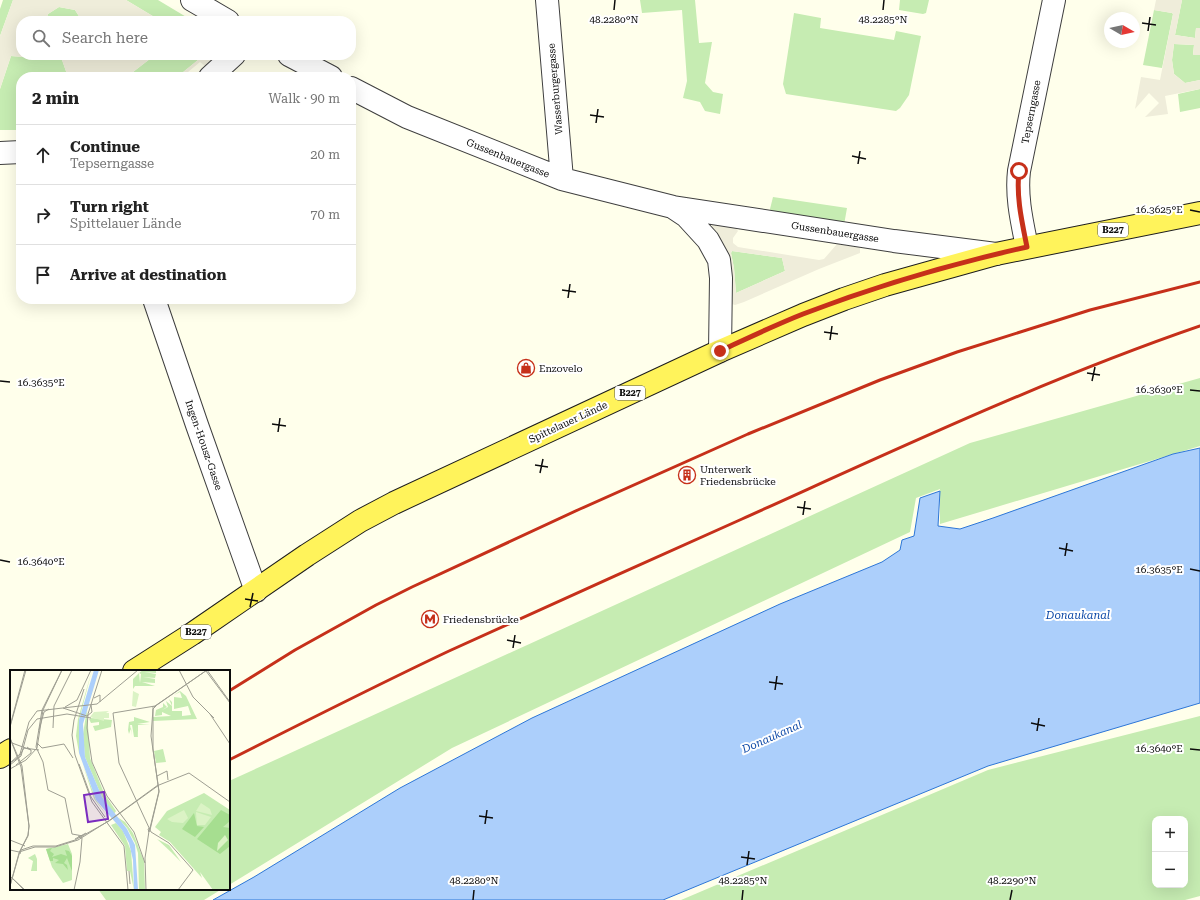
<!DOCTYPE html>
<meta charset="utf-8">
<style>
body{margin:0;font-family:"Roboto Serif",serif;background:#f6f6f6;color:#222}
.controls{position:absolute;right:12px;bottom:12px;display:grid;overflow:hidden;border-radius:8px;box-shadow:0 4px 16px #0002}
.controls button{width:36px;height:36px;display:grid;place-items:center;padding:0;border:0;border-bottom:1px solid #e0e0e0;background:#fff;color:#222;font:20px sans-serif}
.compass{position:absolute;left:1104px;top:12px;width:36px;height:36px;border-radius:50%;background:#fff;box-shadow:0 4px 16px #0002;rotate:99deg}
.stop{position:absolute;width:12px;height:12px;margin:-9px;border:3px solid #c6301a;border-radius:50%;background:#fff}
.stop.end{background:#c6301a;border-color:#fff;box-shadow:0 1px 4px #0008}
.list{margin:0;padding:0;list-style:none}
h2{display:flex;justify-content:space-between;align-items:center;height:52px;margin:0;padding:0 16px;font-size:17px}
h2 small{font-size:13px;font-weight:400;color:#767676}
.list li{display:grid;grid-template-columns:26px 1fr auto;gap:12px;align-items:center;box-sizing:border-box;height:60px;padding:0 16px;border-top:1px solid #e0e0e0}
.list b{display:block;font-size:15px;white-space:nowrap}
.list p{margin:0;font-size:13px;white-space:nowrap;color:#767676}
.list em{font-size:13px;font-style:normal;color:#767676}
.icon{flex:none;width:22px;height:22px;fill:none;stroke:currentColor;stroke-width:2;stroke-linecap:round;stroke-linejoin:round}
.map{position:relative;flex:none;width:1200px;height:900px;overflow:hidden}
.search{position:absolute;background:#fff;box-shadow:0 4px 16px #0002;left:16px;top:16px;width:340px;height:44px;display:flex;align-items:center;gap:10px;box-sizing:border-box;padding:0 14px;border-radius:16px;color:#767676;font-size:15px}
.panel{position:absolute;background:#fff;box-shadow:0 4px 16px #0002;left:16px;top:72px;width:340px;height:232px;border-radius:16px}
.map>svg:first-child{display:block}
.green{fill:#c6ecb2;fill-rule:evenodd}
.plaza{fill:#efedda;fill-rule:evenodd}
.water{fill:#accffb;stroke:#2d76d7}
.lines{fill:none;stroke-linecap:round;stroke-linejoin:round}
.street-casing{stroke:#3f3f3f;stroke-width:24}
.primary-casing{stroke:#1d1d1d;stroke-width:24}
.street{stroke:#fff;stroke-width:22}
.primary{stroke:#fff35b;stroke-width:22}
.rail{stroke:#c6301a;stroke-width:3}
.route{stroke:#c6301a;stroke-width:5}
.ticks{fill:none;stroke:#0c0c0c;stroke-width:1.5}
.labels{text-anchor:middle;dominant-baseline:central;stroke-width:4;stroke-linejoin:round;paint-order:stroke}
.shield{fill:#fff;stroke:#555;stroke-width:1}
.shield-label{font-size:9px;font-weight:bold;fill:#0c0c0c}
.street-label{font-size:10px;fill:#0c0c0c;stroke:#fff}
.poi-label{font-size:10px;fill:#0c0c0c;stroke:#fff;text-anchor:start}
.water-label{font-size:11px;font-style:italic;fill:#0d49a7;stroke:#fff}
.inset-road{fill:none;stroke:#9e9e92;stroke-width:1}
.view{fill:#7b2cbf;fill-opacity:0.15;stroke:#7b2cbf;stroke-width:2}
.inset-edge{fill:none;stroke:#0c0c0c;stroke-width:2}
.ticks-label{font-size:10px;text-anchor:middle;fill:#0c0c0c;stroke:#fff;stroke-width:4;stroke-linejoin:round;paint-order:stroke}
</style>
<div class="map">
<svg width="1200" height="900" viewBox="0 0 1200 900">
<rect width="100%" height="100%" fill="#ffffeb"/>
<path class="green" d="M3,0H13L0,36V9Z
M126,0H158L193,21H161Z
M640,0H695L699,43L712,42L705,83L713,92L723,94L720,114L705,111L700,102L683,98L687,81L682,10L642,13Z
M900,0H929L926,13L923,14L899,10Z
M1182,0H1200V28H1196L1195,38L1175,35Z
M59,7L75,10L82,21H46L48,14Z
M1154,10L1172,13L1173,14L1162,68L1143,65Z
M794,13L821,18L820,28L894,40L896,31L921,36L909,95L900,108L896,111L786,94L783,84Z
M1174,44L1194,45L1193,54L1200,55V80L1185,83L1174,74L1172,60Z
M155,55H189L198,60L177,77H124L133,72Z
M11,56L62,60L68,77H21V130H0V89Z
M1200,89V108L1180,112L1178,94Z
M773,197L847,208L844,225L772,213L770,209Z
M732,251L782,258L785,271L736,293L734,268L731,253Z
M1200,378V446L940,524V489L916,498L910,532L452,748L229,885V781L970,443Z
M1200,716V896L1185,900H681L988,770ZM1155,819H1185V885H1155Z
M98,889H222L204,900H106Z"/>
<path class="plaza" d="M13,0H126L161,21H82L75,10L59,7L48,14L46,21H21V55H155L133,72L124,77H68L62,60L11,56L0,89V36Z
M1156,0H1182L1175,35L1195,38L1196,28H1200V55H1193L1194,45L1174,44L1172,60L1174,74L1185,83L1200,80V89L1165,96L1168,114L1145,117L1159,103L1149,93L1135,109L1141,77L1160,80L1173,14L1172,13L1154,10Z
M189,55H220L206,67L200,62L182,77H177L198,60Z
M714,223L735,227L738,231L733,238V243L738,247L819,260L824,259L837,244L858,247L860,248V253L819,269L744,302L735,305L732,304L730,301L711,227ZM732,251L782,258L785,271L736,293L734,268L731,253Z"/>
<path class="water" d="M1200,448V703L988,766L663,900H213L254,877L400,788L532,718L780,604L882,562L900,550L902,540L914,536L920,498L940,491L938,526L960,529L993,518L1173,454Z"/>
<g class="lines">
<g class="street-casing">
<path id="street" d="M192,0L228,21
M547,0L562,179
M289,55L331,77
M210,77L234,55
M351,88L407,117L562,179L673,207L894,241L996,254
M0,153L21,152
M674,208L686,216L708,240L719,260L721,278L720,351
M1027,247C1022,222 1016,197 1019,171L1054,0
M154,299L197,425L256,591"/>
</g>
<g class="primary-casing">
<path id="primary" d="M134,671L192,634L307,555L360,521L394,503L720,351L803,315L844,299L885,285L996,254L1200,213
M0,757L11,750"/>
</g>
<use href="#street" class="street"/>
<use href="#primary" class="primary"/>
<path class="rail" d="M229,691L295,650L376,605L412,587L580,509L748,434L880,380L957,352L1090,310L1200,282
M229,760C302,723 375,686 449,651C547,606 644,563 742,519C893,451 1043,380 1200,326"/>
</g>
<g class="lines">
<path class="route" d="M720,351C748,338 775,325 803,314C876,286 951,264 1027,247C1022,222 1016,197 1019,171"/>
</g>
<path class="ticks" d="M614,10L615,0M883,10L884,0M1142,23L1156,25M1148,31L1150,17M590,115L604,117M596,123L598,109M852,156L866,159M858,164L860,151M1190,210L1200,212M562,290L576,292M568,298L570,284M824,332L838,334M830,340L832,326M1087,373L1100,375M0,381L10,382M1092,381L1095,367M1190,390L1200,391M272,424L286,426M278,432L280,418M535,465L548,467M540,473L543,459M797,507L811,509M803,515L805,501M1059,548L1073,551M1065,556L1067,543M0,560L10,562M1190,569L1200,571M245,599L258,601M250,607L253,593M507,640L521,643M513,648L515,635M769,682L783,684M775,690L777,676M1031,723L1045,726M1037,731L1039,718M1190,749L1200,750M479,816L493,818M485,824L487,810M741,857L755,859M747,865L749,851M473,900L474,890M742,900L743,890M1010,900L1012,890"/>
<defs>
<g id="shop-ring" transform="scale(0.9)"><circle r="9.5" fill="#fff" stroke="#c6301a" stroke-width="1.5"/><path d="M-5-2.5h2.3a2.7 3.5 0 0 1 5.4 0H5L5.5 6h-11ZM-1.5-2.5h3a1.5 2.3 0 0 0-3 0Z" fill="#c6301a"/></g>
<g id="building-ring" transform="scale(0.9)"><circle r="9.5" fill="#fff" stroke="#c6301a" stroke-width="1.5"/><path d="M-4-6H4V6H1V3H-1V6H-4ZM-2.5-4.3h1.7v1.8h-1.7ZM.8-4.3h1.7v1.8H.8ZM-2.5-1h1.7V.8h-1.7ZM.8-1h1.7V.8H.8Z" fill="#c6301a"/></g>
<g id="metro-ring" transform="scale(0.9)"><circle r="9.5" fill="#fff" stroke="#c6301a" stroke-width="1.5"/><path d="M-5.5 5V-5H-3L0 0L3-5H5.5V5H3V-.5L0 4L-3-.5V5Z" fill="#c6301a"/></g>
</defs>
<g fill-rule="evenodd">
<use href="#shop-ring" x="526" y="368"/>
<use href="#building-ring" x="687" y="475"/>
<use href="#metro-ring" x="430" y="619"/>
</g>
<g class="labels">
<g class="shield">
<rect x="1098" y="223" width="30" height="14" rx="3"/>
<rect x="615" y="386" width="30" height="14" rx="3"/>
<rect x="181" y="625" width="30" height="14" rx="3"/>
</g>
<g class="shield-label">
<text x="1113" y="230">B227</text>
<text x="630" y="393">B227</text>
<text x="196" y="632">B227</text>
</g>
<g class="street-label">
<text transform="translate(555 89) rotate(-95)">Wasserburgergasse</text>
<text transform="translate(1031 112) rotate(-79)">Tepserngasse</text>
<text transform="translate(508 158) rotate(22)">Gussenbauergasse</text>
<text transform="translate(835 232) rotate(9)">Gussenbauergasse</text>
<text transform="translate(568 422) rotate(-25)">Spittelauer Lände</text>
<text transform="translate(204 445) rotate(71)">Ingen-Housz-Gasse</text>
</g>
<g class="poi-label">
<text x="539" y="368">Enzovelo</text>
<text x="700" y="469">Unterwerk<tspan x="700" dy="12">Friedensbrücke</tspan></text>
<text x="443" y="619">Friedensbrücke</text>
</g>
<g class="water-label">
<text x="1078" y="615">Donaukanal</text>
<text transform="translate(772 737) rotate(-24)">Donaukanal</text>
</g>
</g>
<g transform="translate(10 670)">
<rect width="220" height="220" fill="#ffffeb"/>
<path d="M82,0L69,50V83L66,66L68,49ZM133,0H146V3L134,2L146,4L145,8L133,7L145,9V13L132,12L145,16H125L123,19V9L129,3L130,13L131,4L129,3ZM170,21L176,26L187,49L143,51V47L161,46L152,42V45L145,46L146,40L153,37V33L157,37L152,40L158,37L156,31L162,36L159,29L162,32V41H172V46L181,45L178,36L164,39V31L174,32L164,31V27L172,28L170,22L164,25ZM77,39L80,88L94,123L106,141L104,144L92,127L75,87L73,64ZM124,47L140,52L127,54H140L128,55V66L126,55L128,67H124L122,55H120L122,66L121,58L119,64L118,60L119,52L124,51ZM81,48L102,50L101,57L85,61L83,56L89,55V52L81,53L79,49ZM153,79L156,92L146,93L144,81ZM73,95L86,130L98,147L84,129ZM194,123L220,140V220H203L190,202L192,208L160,172L149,165L151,162L145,157L157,141ZM107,147L115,152L123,163L134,191L135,220H129L128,183L125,173L117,158ZM106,153L113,161L121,181L124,220L120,201H117L115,176L101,155ZM147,169L159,175L171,192L161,182ZM58,174L62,184V210L53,213L42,197L36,179ZM25,184L27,189V201H21L23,191L18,188Z" fill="#c6ecb2"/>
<path d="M211,140L220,145V151L213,157L220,158V176L210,184L187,169ZM184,143L187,156L194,157L185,167L172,159ZM42,178L40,181L44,184L42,187L51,184L57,186L55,180L59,181L62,186V201L57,188L54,193L57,195L58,200L53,194L45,193L49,190L43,188V191H40L36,179Z" fill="#a6de90"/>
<path d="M123,21L129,24L126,37L122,36ZM99,41L96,43H99V48H94V51L80,47L84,42ZM191,133L200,139L202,145L186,141ZM174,140L178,148L173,153L162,152L157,149ZM186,143V142L201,147L195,155H187ZM215,165L218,170L207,181L208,173Z" fill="#dbf3c5"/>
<path d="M84,0H89L73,54L75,87L92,127L117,159L125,175L128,220H124L123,190L119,173L112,160L86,130L69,83V50Z" fill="#accffb"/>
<path class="inset-road" d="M52,0L32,40L26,77L33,92L38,120L55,128L62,164L73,166M169,0L183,27L204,48M196,1L220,33M74,19L64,50L62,65L65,85L82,132L114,176L118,220M84,28L90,25V32M55,37L67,30L81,0M144,37L197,0M53,38L77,46L82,42L81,35M78,44L77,58L82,92L97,126L124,162L135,193M78,44L92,0M200,44L220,74M0,56L15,0M0,57L16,0M43,58L44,36L62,0M29,60L34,42L39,39M0,68L11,97L19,156L18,165L9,183L0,216M0,68L12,96L19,156L18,166L10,181L0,216M2,73L21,80M27,73L32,78L54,74L63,88M0,93L10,84L19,52L27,41L87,34L128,0M0,93L9,87L14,78L29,80M69,94L81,127L95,147M0,95L11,86L18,60L27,49L57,44L81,48M6,95L21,83V80L17,77M0,99L16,90L27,78L33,40L52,0M147,106L157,101L158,110M140,158L139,162L138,159L140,158L149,121L143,79V36M140,160L149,122L141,66L143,39L146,36M65,169L76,163M0,170L15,176M0,180L9,182L25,177H45L68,170L100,150L148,115M10,184L11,180L23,176H46L65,170L99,151L149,115L179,103L220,132M119,201L120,214M0,206L14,220M0,206L15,220M64,220L70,192L72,168L68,166M136,220L135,188L139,161M168,220L183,200L159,173L141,162L109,93L103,43L145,36L197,0L220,32"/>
<path class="view" d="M94,122L98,149L78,152L74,125Z"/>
<rect width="220" height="220" class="inset-edge"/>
</g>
<g class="ticks-label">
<text x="614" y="23">48.2280°N</text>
<text x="883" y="23">48.2285°N</text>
<text x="1159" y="213">16.3625°E</text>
<text x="41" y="386">16.3635°E</text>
<text x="1159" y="393">16.3630°E</text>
<text x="41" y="565">16.3640°E</text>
<text x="1159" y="573">16.3635°E</text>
<text x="1159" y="752">16.3640°E</text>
<text x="474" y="884">48.2280°N</text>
<text x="743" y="884">48.2285°N</text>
<text x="1012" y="884">48.2290°N</text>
</g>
</svg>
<div class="controls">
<button>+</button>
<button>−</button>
</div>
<svg class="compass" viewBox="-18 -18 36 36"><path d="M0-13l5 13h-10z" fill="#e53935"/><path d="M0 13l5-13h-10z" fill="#767676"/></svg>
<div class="stop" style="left:1019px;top:171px"></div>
<div class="stop end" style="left:720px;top:351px"></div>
<div class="search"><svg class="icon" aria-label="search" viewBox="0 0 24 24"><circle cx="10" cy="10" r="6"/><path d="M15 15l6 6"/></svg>Search here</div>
<section class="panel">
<h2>2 min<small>Walk · 90 m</small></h2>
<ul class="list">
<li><svg class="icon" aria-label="ahead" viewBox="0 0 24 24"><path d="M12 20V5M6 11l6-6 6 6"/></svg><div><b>Continue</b><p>Tepserngasse</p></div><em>20 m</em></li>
<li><svg class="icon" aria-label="right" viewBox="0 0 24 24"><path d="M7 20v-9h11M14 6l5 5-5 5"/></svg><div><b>Turn right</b><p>Spittelauer Lände</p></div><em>70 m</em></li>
<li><svg class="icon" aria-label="arrive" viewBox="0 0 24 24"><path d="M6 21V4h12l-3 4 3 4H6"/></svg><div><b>Arrive at destination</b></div></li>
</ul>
</section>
</div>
